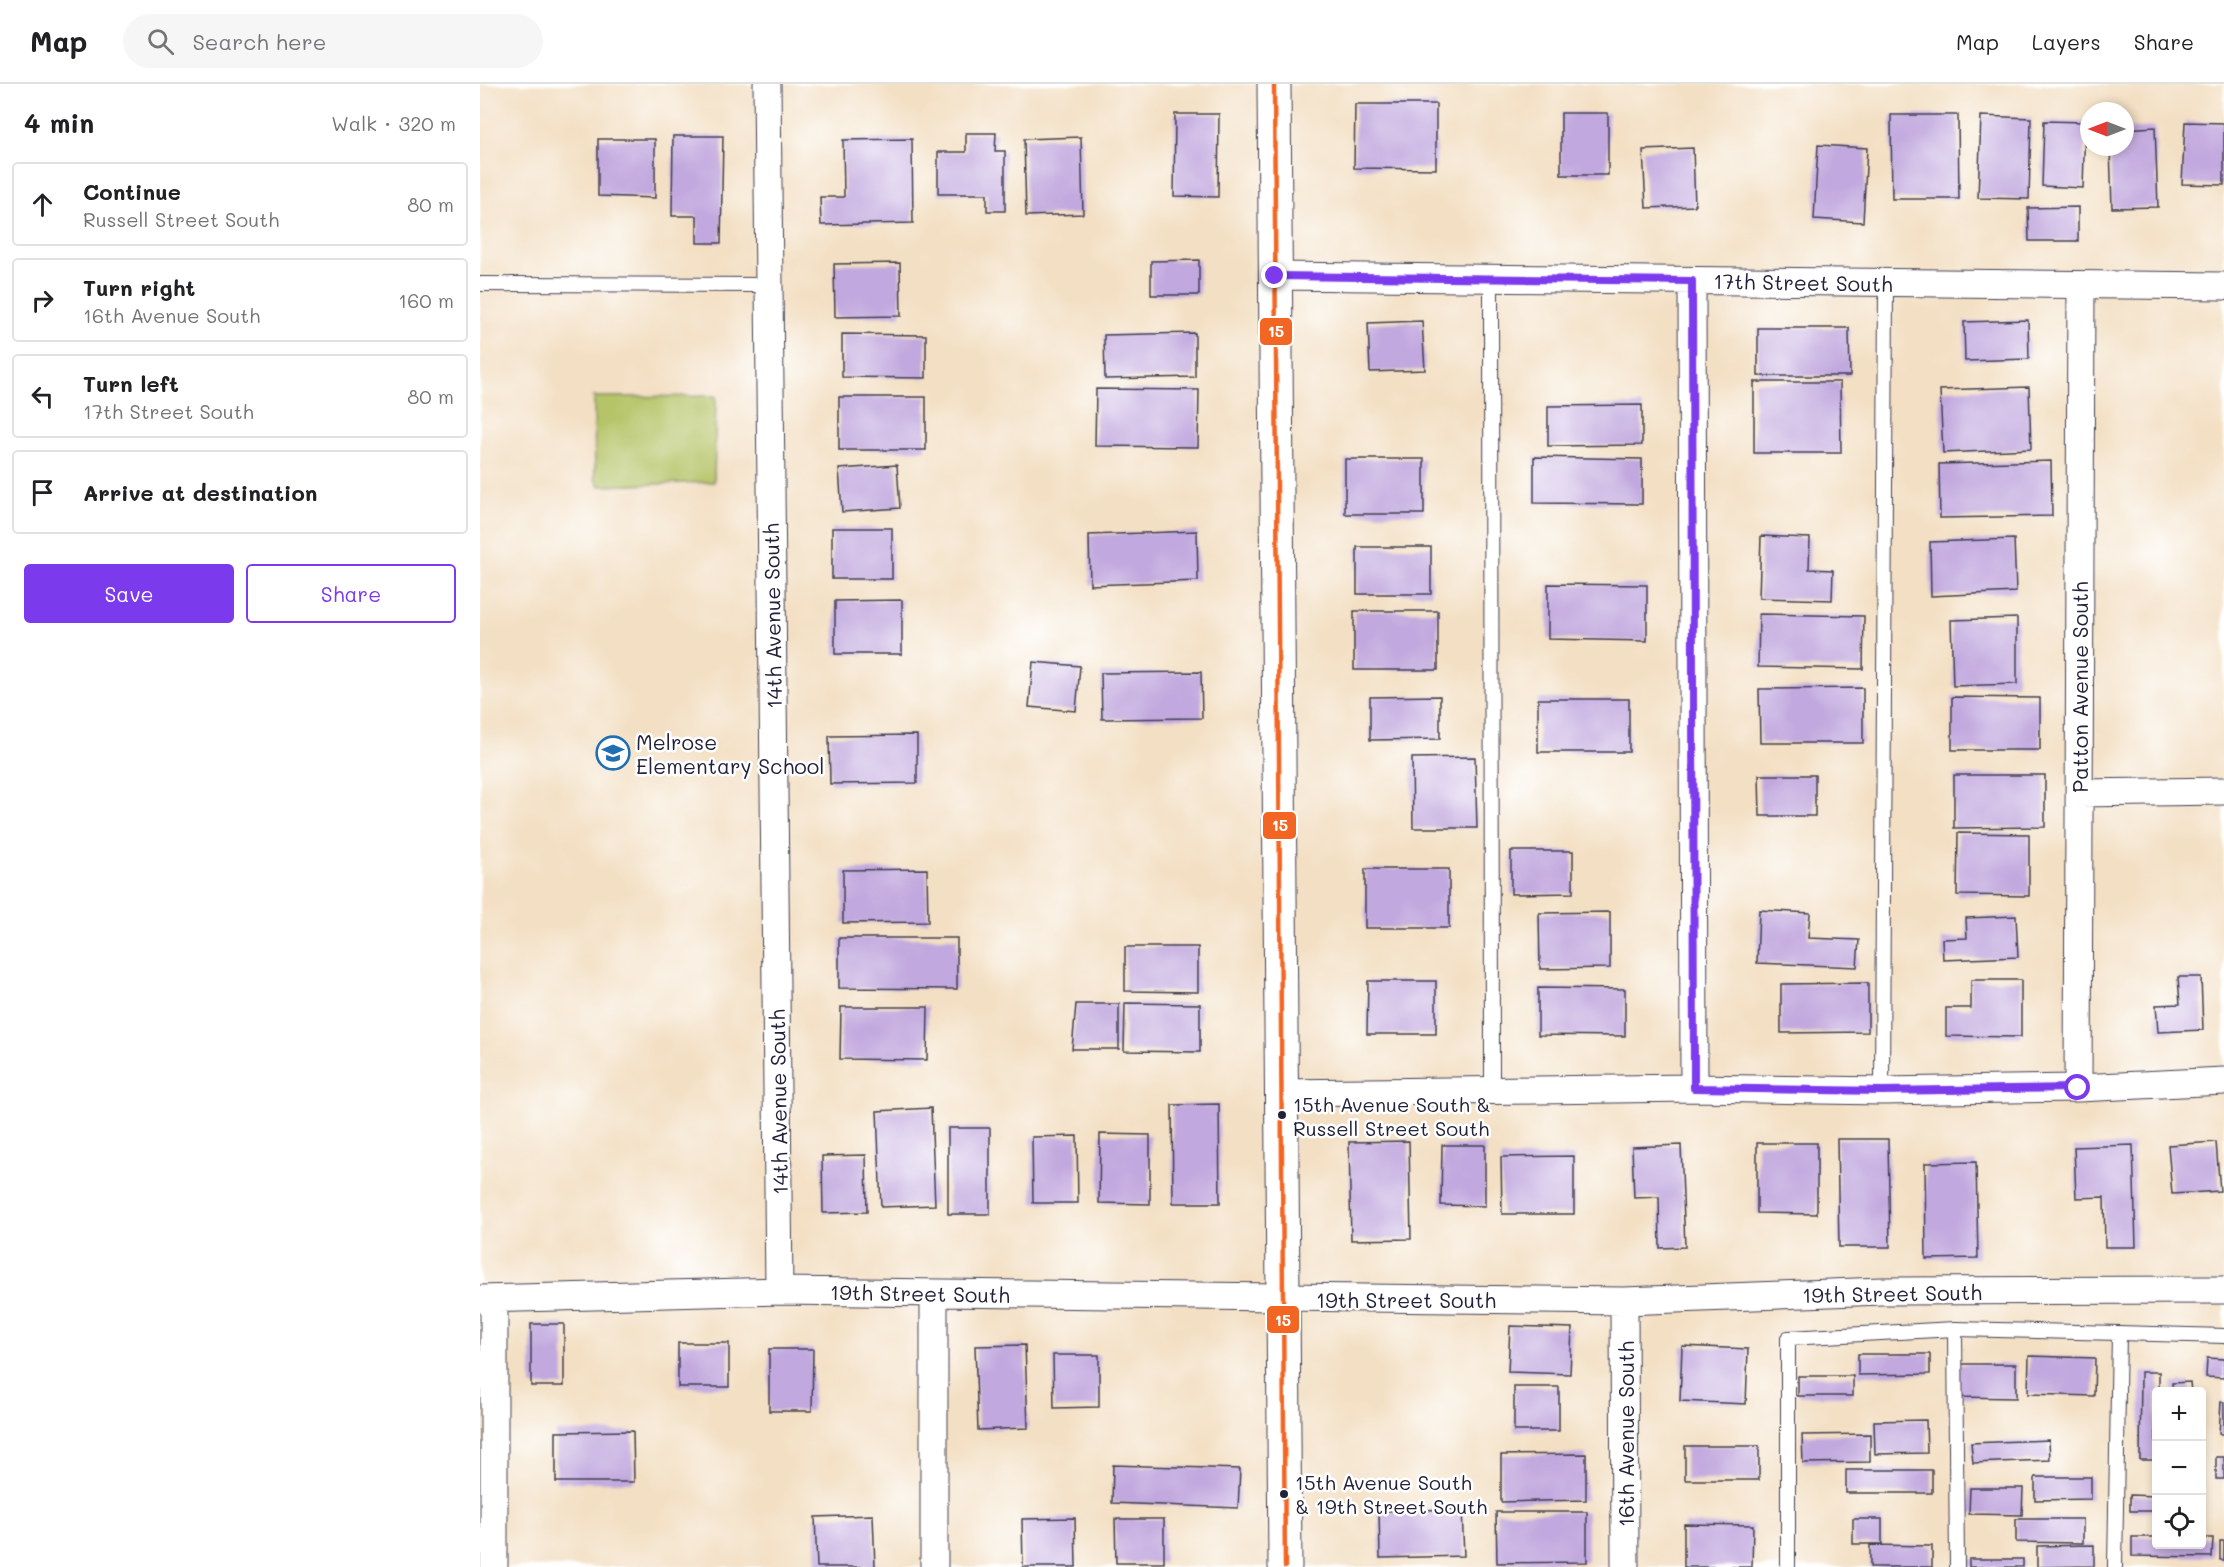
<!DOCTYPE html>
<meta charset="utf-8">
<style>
body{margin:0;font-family:Mali,sans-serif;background:#f6f6f6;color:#202124}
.controls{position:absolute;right:18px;bottom:18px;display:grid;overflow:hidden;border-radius:6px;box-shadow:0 3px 9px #0003}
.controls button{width:54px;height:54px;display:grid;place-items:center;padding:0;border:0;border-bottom:2px solid #e0e0e0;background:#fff;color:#202124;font:30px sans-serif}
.compass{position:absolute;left:1600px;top:18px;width:54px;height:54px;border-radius:50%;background:#fff;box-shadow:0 3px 9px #0003;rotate:270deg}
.stop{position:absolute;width:18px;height:18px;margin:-14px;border:4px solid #7c3aed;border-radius:50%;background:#fff}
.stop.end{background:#7c3aed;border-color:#fff;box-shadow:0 2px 6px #0008}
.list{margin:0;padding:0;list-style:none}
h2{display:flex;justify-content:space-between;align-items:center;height:78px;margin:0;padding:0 24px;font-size:26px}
h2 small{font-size:20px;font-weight:400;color:#757577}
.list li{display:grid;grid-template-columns:39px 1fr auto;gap:18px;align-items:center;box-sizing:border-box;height:84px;margin:0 12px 12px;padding:0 12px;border:2px solid #e0e0e0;border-radius:6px}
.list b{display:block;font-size:22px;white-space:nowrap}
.list p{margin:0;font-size:20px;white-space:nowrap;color:#757577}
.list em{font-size:20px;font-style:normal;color:#757577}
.actions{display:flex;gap:12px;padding:18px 24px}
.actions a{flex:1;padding:14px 0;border:2px solid #7c3aed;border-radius:6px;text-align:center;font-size:21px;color:#7c3aed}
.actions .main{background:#7c3aed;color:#fff}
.icon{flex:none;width:33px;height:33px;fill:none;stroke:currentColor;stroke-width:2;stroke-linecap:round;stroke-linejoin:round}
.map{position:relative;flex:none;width:1744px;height:1483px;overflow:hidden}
header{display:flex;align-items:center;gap:36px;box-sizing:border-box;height:84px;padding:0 30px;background:#fff;border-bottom:2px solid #e0e0e0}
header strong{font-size:28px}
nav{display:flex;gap:33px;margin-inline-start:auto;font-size:21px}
.search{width:420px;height:54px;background:#f6f6f6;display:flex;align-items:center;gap:15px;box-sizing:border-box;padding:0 21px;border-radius:33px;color:#757577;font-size:22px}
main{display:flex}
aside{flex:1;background:#fff}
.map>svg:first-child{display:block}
.green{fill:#b5c467;stroke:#6c7351;stroke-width:1.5}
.building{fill:#c1a8de}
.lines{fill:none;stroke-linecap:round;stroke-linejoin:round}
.lane-casing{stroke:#413e4f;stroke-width:16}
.street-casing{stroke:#413e4f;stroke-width:29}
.secondary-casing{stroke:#413e4f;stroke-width:35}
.lane{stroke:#fff;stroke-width:14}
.street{stroke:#fff;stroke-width:27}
.secondary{stroke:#fff;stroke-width:33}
.bus-1-casing{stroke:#fff;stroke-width:9}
.bus-1{stroke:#f26522;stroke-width:4.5}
.route{stroke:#7c3aed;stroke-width:8}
.bus-dot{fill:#22223b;stroke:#fff;stroke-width:2}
.labels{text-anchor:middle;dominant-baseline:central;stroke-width:5;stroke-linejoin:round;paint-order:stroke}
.bus-label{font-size:20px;fill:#22223b;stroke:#fff;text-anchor:start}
.street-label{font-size:21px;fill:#22223b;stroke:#fff}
.poi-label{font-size:21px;fill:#22223b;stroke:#fff;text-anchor:start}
.line-badge{stroke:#fff;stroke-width:2}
.badge-label{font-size:16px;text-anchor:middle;font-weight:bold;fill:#fff}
</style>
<header>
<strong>Map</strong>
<div class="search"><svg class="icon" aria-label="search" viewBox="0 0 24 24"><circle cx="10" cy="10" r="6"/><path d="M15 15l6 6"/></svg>Search here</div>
<nav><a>Map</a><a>Layers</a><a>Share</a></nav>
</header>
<main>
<aside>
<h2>4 min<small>Walk · 320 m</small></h2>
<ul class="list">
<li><svg class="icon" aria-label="ahead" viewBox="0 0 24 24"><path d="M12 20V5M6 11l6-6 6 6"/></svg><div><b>Continue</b><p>Russell Street South</p></div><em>80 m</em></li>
<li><svg class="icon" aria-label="right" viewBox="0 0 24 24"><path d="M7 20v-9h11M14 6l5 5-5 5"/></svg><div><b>Turn right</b><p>16th Avenue South</p></div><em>160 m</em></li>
<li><svg class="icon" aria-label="left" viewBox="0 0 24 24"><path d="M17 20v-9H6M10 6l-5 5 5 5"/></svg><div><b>Turn left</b><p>17th Street South</p></div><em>80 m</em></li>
<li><svg class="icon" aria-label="arrive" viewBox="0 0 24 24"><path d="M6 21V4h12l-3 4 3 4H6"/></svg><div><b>Arrive at destination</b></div></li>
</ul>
<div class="actions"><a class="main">Save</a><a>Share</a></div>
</aside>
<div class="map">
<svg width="1744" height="1483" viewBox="0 0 1744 1483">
<rect width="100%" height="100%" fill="#fff"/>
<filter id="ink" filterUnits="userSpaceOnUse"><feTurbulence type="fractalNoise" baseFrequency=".0167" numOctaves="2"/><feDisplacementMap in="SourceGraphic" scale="12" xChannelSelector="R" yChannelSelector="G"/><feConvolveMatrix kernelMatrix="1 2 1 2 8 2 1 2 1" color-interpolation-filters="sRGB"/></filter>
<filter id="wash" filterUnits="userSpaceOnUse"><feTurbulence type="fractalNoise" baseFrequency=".008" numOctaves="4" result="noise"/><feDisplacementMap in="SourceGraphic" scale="24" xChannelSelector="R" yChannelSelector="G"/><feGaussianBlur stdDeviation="1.35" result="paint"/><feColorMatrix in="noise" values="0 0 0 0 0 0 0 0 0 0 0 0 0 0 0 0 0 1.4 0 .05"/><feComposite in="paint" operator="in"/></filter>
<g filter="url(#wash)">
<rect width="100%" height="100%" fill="#f3dfc3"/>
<path class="green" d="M236,312L234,398L120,402L115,395L114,313Z"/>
<g id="blocks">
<path class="building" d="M875,20H956V85L874,84Z
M1081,29H1128V91H1081Z
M695,30H739L738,113L694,112Z
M1411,31H1478L1479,115H1412Z
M1501,32L1551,34L1549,115L1498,114Z
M1564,37L1605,38L1603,104L1562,102Z
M1705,38L1744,39V101L1702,100Z
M1675,43L1678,123L1632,124L1630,63H1645V45Z
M486,49H516L515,67H525V127H507V110H458V68H486Z
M193,52H243L241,159H217V132H192Z
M601,53L603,130L546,132L544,55Z
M118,55H175V114L118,112Z
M432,55L433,139L341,141L340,113H364L363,56Z
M1338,61L1387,64L1383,138L1334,135Z
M1213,64L1215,122L1166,124L1163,66Z
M1598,123V157H1549L1548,124Z
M719,176V211H671V177Z
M420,179L421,232L355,233L354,180Z
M1548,236L1549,275L1485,277L1484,238Z
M942,237L945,286L890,288L888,239Z
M1278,244H1369L1370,292H1278Z
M715,249V293L625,295L624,251Z
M362,250L446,251V294L362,293Z
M1274,298H1360L1361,369H1274Z
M1549,303L1551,365L1463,369L1460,306Z
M616,305L719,306L718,363L615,362Z
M359,313H446V366H359Z
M1162,321V361L1068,362V322Z
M1054,373L1162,375V420L1054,419Z
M865,375H944V430H865Z
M1571,377L1572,432L1460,434L1459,380Z
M417,381L420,424L362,428L359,385Z
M352,444H412V495H352Z
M717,447L718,497L610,501L609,451Z
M1281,452L1330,454L1329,485L1353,486L1352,516L1279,514Z
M1534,455L1536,508L1451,512L1450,458Z
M877,463H951V510H877Z
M1068,500L1167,501V557L1068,555Z
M422,516V570H355V517Z
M874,527H958V586H874Z
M1279,530L1384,532L1383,585L1278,583Z
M1537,534V600L1473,602L1471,536Z
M553,578L600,582L596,627L549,623Z
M721,588L722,634L622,635L621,589Z
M1383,604V659H1280L1279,605Z
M960,612V655L890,656V613Z
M1472,613L1560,614V666H1472Z
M1058,615H1149V668H1058Z
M437,651V699L350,700L349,652Z
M995,673L997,744H933L932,674Z
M1279,691H1335V732H1280Z
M1474,691H1565V743L1474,744Z
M1478,749L1549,750V812L1477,811Z
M1031,767H1093V809L1031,810Z
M447,785L448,838L363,839V786Z
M885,785H969V844H885Z
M1279,826L1330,829L1328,854L1379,856L1377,883L1277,879Z
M1130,828V884L1060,885L1059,829Z
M1536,832L1538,873L1463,876L1462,855L1487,854L1486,834Z
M359,854H477V905L359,904Z
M645,863H718V908L645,907Z
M1698,893H1721L1723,946L1678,948L1676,921L1700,920Z
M1491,896H1541V953L1466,952V924H1491Z
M888,897H956V950H887Z
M1388,899V948L1301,949V900Z
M1058,904L1145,905V952L1058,951Z
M645,919L720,920V968L644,967Z
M596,920H639V965H592Z
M361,923H448L447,976L360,975Z
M739,1020L740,1119H693L692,1021Z
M451,1024L455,1121L401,1123L397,1027Z
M468,1044H510V1130H468Z
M620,1050L670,1051V1120L619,1119Z
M597,1052L598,1119H553L552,1053Z
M1357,1055H1408L1410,1163H1359Z
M929,1057L931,1155L871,1156L869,1058Z
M1736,1058L1740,1107L1692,1110L1688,1061Z
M1277,1059H1337V1130L1277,1129Z
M962,1061H1005V1122L961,1121Z
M1201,1061L1205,1163L1180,1164L1179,1113L1154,1114L1152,1063Z
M1653,1061L1656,1163H1625L1624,1113L1596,1114L1594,1063Z
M386,1071L387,1128L343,1129L342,1072Z
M1094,1072V1130H1022L1021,1073Z
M1496,1078L1498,1174L1446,1175L1445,1079Z
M51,1240H84V1302H51Z
M1030,1242L1092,1244L1090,1290L1028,1288Z
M198,1259H249V1303H198Z
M545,1261L548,1344L498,1346L495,1262Z
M1202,1262L1268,1265L1266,1320L1200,1317Z
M289,1265H333L332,1327H289Z
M1378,1270H1450V1290L1378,1291Z
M573,1271H619V1323L574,1324Z
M1549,1272L1615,1274L1614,1312L1548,1310Z
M1727,1274L1744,1275V1294L1726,1293Z
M1478,1280H1536V1314L1477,1313Z
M1661,1288H1679V1308H1676V1376H1660Z
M1318,1292H1373V1312H1318Z
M1710,1298L1711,1308H1693L1692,1299Z
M1034,1303H1079V1347H1034Z
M1741,1318H1744V1350H1739Z
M1446,1336L1447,1369L1395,1370L1394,1337Z
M153,1347L154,1398H76V1348Z
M1390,1350V1378L1323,1379L1322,1351Z
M1569,1356L1570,1376L1493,1379L1491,1359Z
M1205,1362H1279V1396H1205Z
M1106,1370V1416L1021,1418V1371Z
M1736,1373H1744V1395H1736Z
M633,1381L760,1385L758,1424L632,1419Z
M1366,1386H1452V1409H1366Z
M1555,1393H1611V1415L1555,1416Z
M1490,1404H1543L1542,1431L1489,1430Z
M1650,1411L1676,1412V1427H1650Z
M982,1425L984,1472L900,1474L899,1427Z
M1016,1428H1107V1478L1017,1479Z
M393,1431L395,1483H337L335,1433Z
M595,1434L596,1483H543L542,1435Z
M635,1435H684V1479H636Z
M1373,1435H1402V1460H1373Z
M1536,1435H1603V1459L1536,1458Z
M1204,1440L1273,1441L1272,1483H1204Z
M1652,1453H1676V1460H1722V1454H1733L1732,1473L1652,1472Z
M1740,1457H1744V1476H1740Z
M1390,1461L1452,1462V1483H1390Z
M1614,1461V1482L1557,1483V1462Z
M1489,1475H1543V1483H1489Z"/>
</g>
</g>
<g filter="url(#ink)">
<use href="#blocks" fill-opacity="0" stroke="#413e4f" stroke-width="1.5"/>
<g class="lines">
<g class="lane-casing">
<path id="lane" d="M1011,195L1012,1007
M0,200L289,201
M1402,1007L1406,199
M1475,1245L1477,1483
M1639,1249L1744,1252
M1308,1483V1254L1475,1245L1639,1249L1635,1483"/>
</g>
<g class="street-casing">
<path id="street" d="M287,0L299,1207
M795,192L1744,202
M1212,197L1214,1004
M1599,709L1744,707
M1598,1004L1601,201
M801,1009L1214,1004L1402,1007L1598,1004L1744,997
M0,1215L299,1207L1144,1217L1402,1207L1744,1206
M14,1215V1483
M1144,1217L1145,1483
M454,1483V1210"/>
</g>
<g class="secondary-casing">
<path id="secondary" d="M794,0L805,1483"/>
</g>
<use href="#lane" class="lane"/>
<use href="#street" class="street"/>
<use href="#secondary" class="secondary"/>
<g class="bus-1-casing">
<path id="bus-1" d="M794,0L805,1483"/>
</g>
<use href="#bus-1" class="bus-1"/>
</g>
</g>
<g class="lines" filter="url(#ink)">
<path class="route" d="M795,192L1212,197L1214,1004L1402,1007L1598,1004"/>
</g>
<defs>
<g id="school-ring" transform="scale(1.725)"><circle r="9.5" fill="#fff" stroke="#1f6fb2" stroke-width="1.5"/><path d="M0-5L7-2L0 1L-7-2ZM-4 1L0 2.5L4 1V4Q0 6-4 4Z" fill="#1f6fb2"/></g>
</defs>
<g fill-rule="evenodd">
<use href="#school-ring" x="133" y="669"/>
</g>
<g class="bus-dot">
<circle cx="802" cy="1031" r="5"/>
<circle cx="804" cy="1410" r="5"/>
</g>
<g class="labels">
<g class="bus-label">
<text x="813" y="1020">15th Avenue South &amp;<tspan x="813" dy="24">Russell Street South</tspan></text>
<text x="815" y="1398">15th Avenue South<tspan x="815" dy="24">&amp; 19th Street South</tspan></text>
</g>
<g class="street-label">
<text transform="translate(1323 198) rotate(1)">17th Street South</text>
<text transform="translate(292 532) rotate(-91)">14th Avenue South</text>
<text transform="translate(1599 603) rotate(-90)">Patton Avenue South</text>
<text transform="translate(298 1018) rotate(-91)">14th Avenue South</text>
<text transform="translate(440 1209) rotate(1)">19th Street South</text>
<text transform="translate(1412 1209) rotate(-1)">19th Street South</text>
<text x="926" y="1215">19th Street South</text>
<text transform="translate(1145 1350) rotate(-90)">16th Avenue South</text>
</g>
<g class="poi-label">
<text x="156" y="657">Melrose<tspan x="156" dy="24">Elementary School</tspan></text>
</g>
</g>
<g class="line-badge">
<rect x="779" y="233" width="34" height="29" rx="6" fill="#f26522"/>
<rect x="782" y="727" width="35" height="29" rx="6" fill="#f26522"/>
<rect x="786" y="1221" width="34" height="29" rx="6" fill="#f26522"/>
</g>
<g class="badge-label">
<text x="796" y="253">15</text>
<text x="800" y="747">15</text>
<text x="803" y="1242">15</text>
</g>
</svg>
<div class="controls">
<button>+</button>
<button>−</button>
<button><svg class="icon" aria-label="locate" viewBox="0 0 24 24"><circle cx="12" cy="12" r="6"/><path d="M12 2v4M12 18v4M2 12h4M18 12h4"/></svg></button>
</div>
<svg class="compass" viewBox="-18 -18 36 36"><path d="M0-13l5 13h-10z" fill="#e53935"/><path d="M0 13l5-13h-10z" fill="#757577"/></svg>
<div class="stop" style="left:1598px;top:1004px"></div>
<div class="stop end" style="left:795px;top:192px"></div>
</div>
</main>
